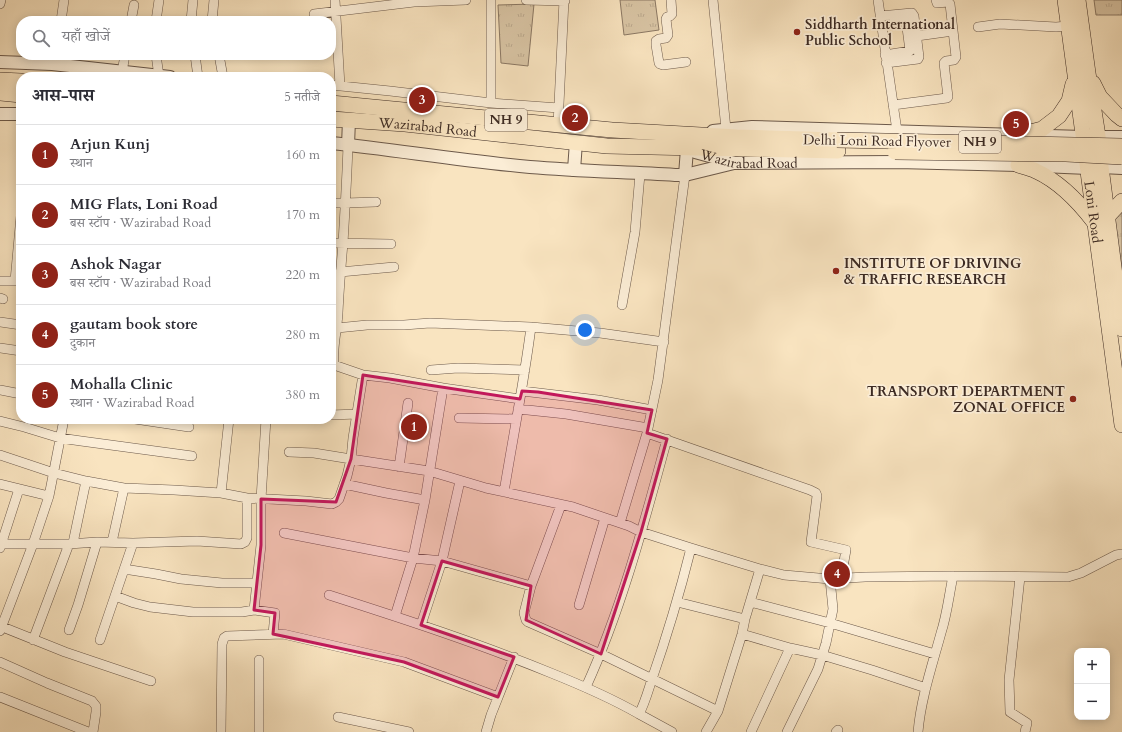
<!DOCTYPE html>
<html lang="hi">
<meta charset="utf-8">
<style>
body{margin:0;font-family:Cardo,"Noto Serif Devanagari",serif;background:#f2f2f3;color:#2b2b33}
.controls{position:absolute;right:12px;bottom:12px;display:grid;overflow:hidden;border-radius:8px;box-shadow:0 2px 10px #0003}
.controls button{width:36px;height:36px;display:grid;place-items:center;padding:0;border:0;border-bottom:1px solid #e1e1e2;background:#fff;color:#2b2b33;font:20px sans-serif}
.you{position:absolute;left:585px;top:330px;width:14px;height:14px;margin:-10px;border:3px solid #fff;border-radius:50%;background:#1a73e8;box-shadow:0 0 0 6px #1a73e833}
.badge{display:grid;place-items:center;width:26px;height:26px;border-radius:50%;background:#8f2418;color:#fff;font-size:13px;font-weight:700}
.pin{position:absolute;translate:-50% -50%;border:2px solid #fff;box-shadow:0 1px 4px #0006}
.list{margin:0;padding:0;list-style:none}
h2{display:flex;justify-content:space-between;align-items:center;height:52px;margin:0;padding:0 16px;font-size:17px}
h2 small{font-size:13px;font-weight:400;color:#7c7c81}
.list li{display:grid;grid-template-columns:26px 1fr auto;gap:12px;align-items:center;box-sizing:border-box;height:60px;padding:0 16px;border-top:1px solid #e1e1e2}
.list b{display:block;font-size:15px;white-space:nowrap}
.list p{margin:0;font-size:13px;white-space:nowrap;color:#7c7c81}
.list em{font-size:13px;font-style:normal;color:#7c7c81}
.icon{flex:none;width:22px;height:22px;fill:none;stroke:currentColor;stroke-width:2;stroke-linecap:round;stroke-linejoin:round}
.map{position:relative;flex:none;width:1122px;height:732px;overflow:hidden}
.search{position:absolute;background:#fff;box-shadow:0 2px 10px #0003;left:16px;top:16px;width:320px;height:44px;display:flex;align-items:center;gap:10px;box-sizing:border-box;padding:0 14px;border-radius:16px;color:#7c7c81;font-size:15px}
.panel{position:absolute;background:#fff;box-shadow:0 2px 10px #0003;left:16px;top:72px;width:320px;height:352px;border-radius:16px}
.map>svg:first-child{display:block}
.grass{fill:url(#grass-tufts);stroke:#8b7864}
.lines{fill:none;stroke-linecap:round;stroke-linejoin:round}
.minor-casing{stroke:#6c594a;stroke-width:10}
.tertiary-casing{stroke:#6c594a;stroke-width:14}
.trunk-casing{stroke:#3d2b23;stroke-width:16}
.minor{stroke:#fbedd6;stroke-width:9}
.tertiary{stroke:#fbedd6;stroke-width:12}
.trunk{stroke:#f9e4c0;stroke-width:15}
.trunk-bridge-casing{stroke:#3d2b23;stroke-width:16;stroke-linecap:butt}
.trunk-bridge{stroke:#f9e4c0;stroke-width:15}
.marked{fill:#c2185b;fill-opacity:0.2;stroke:#c2185b;stroke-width:3;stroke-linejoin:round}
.poi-dot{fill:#8f2418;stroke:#fbedd6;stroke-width:1.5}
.labels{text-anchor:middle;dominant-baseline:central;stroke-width:3.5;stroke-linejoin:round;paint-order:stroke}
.shield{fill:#fbedd6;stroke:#766559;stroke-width:1}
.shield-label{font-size:13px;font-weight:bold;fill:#3d2b23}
.poi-label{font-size:14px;font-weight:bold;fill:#3d2b23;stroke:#fbedd6;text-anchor:start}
.street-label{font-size:14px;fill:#3d2b23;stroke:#fbedd6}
</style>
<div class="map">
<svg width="1122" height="732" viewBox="0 0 1122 732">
<defs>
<pattern id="grass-tufts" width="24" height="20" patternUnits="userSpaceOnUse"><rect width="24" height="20" fill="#d9c5a5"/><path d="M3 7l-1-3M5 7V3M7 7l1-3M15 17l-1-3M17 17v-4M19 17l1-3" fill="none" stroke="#bba98e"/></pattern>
</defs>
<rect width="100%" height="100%" fill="#f9e4c0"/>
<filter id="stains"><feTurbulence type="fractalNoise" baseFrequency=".005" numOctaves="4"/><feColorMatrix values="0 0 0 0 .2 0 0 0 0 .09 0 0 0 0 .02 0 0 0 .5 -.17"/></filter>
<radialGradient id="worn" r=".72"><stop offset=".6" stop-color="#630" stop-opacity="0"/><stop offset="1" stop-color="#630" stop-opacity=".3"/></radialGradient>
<path class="grass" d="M620,0H655L659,30L624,35Z
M1094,0H1122V15H1096Z
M534,4L528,66L501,63L498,5Z
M1122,211V289L1113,220Z"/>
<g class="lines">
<g class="minor-casing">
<path id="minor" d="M335,0L340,86
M491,0V103
M526,0L565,1
M671,0L672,14L670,16L667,17L666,19L668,35L666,38L659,39L656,41V45L659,63L660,64L663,65L686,62
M713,0L726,129
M878,0L897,131
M0,4L1,0
M314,14L414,2L466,0
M880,16L912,13L914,16L919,57L918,59L886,63
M61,21L64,0
M131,21L134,5
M156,21L159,0
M191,21L193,0
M212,21L214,0
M978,27L1000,24L1056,27L1068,26
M917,36L953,31
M156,55L159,76
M195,55L198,77
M219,55L223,77
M885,55L910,51L906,20L905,19L894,20
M122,72L125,55
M331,85L390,91L491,103L559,108
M893,105L947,98L948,97L944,63L946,61L954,60L956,57L950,4L948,2L937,3L936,0
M558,125L564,0
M348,145C347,177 345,210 343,243C341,266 339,290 338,313C337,331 332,348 334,365L363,375L353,438L351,459L429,471L486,488L573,507L629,526L641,532L691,548L760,569L784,575L830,579L865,577L953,576L1068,577L1081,573L1116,555L1122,554
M331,203H345L376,202
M331,243L391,244
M340,272L394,267
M0,281H21
M15,281L21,216
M0,298L3,299
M622,305L635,232L640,174
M0,322L21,325
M337,328L367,325H404L430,323L479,325L531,327L600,333L664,342
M0,348L21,351
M431,370L458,368L525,370
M363,375L390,378L443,388L520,399
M0,390L21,394
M522,391L598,400L652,410
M518,409L566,414L648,428
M331,415L357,414
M459,418L516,419
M135,419L189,427
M0,421L24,427L60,438L81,441L192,456
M647,433L810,490L816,493L817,496L811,542L846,550L841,578
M0,455L54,473L86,481L124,488L174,490L221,493L247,498L306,501L332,504L336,502L339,499L347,476L351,459L314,453L289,452
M399,467L408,403
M0,484L49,496
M344,484L386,493L425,500
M504,492C513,437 524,382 531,327
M221,493L229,419
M561,505L531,586L524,613L526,620L528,622L601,654L718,711
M620,523L647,433L658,380L685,175
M284,533L413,558L442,561L531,586
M112,542L124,488
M73,543L86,481
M0,544H69L97,542L133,543L197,541L241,544L245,542L247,538V498
M0,548L19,489
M124,569L156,574L181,579L222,583H256
M1020,577L1009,680L1010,712L1027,723L1025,732
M329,595C404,619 478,643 551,673C581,685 611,698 639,714C645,703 648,691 652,679C667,636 680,592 691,548
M115,596L134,603L150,607L193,612H242L254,610L275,613L273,634
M677,602L745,619
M750,602L830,623L935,654
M579,605L605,518
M254,610L261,545V499L266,419
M395,616L413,558L425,500L443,388
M421,625L442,561L460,481
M0,626L65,652L151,681
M69,630L78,605L97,542
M0,631L33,544L49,496L64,419
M742,634L790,648L822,655L872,670L926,688
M33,640L69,544
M100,640L133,543
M259,660V732
M0,662L47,683L92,701L96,706V712L93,732
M586,687C622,608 644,523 667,439
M0,697L88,732
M639,714L672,732
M338,717L409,732
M221,732L222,644L224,638L227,636L283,634L404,662L498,697
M486,732L491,715L514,657
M706,732L718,711L742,634L745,619L760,569
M751,732L790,648
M787,732L818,669L826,643L833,609L830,579
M836,732L838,730
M918,732C921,698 932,666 941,633C947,615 949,595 953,576"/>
</g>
<g class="tertiary-casing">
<g id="tertiary">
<path d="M0,62L52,64L170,77"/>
<path d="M0,114H21"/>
<path d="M713,131L752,127L1083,137H1122"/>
<path d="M331,143C397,150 463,161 530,167C578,171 626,172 675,175H685L734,163"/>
<path d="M348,145L349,120"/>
<path id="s1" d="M695,152L735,163L898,162L1018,165L1088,168L1101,167L1122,168"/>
<path d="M574,170L576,142"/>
<path d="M685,175L687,149"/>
</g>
</g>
<g class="trunk-casing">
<g id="trunk">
<path id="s2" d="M1065,0L1122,425"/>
<path d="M1078,0L1088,73L1098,136L1101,167L1122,329"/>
<path d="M0,80L21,81"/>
<path d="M1093,83L1100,97L1117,115L1122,119"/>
<path d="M0,93L21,95"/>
<path d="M331,103L612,130L737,137L837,140"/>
<path id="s3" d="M331,119L405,124L607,146L838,151"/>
<path d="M1023,134L1042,129L1059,116L1069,101L1073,84"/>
<path d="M1018,165C1024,167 1030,168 1036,171C1060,182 1078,201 1094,222"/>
<path d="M1107,217L1122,201"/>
</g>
</g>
<use href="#minor" class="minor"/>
<use href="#tertiary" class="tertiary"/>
<use href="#trunk" class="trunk"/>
<g class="trunk-bridge-casing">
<path id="trunk-bridge" d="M837,140L1122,146
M895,152L1066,154L1122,157"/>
</g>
<use href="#trunk-bridge" class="trunk-bridge"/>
</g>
<path class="marked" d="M363,375L520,399L522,391L538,392L652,410L647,433L667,439L641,532L601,654L526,620L531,586L442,561L421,625L514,657L498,697L404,662L273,634L275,613L254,610L261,545V499L336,502L351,459Z"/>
<g class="poi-dot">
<circle cx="797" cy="32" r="4"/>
<circle cx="836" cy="271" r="4"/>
<circle cx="1073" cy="399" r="4"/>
</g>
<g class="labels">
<g class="shield">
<rect x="485" y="109" width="42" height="22" rx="3"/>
<rect x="959" y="131" width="42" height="22" rx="3"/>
</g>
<g class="shield-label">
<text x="506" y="120">NH 9</text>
<text x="980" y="142">NH 9</text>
</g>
<g class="poi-label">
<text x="805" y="24">Siddharth International<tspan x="805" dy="16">Public School</tspan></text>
<text x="844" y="263">INSTITUTE OF DRIVING<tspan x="844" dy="16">&amp; TRAFFIC RESEARCH</tspan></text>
<text x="1065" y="391" text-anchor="end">TRANSPORT DEPARTMENT<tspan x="1065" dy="16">ZONAL OFFICE</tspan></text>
</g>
<g class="street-label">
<text stroke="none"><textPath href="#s3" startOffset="97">Wazirabad Road</textPath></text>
<text transform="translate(877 141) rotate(1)">Delhi Loni Road Flyover</text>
<text stroke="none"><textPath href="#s1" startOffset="55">Wazirabad Road</textPath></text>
<text stroke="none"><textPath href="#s2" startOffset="214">Loni Road</textPath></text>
</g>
</g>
<rect width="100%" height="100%" filter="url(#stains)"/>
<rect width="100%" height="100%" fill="url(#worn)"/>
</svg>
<div class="controls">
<button>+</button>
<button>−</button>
</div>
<div class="you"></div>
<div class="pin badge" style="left:414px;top:427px">1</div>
<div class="pin badge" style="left:575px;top:118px">2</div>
<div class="pin badge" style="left:422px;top:100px">3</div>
<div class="pin badge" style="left:837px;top:574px">4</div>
<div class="pin badge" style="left:1016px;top:124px">5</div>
<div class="search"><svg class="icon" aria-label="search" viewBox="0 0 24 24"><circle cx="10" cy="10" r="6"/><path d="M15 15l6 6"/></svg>यहाँ खोजें</div>
<section class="panel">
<h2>आस-पास<small>5 नतीजे</small></h2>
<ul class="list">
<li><span class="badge">1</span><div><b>Arjun Kunj</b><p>स्थान</p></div><em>160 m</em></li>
<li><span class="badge">2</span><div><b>MIG Flats, Loni Road</b><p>बस स्टॉप · Wazirabad Road</p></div><em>170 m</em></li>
<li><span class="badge">3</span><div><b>Ashok Nagar</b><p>बस स्टॉप · Wazirabad Road</p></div><em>220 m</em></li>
<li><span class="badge">4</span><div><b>gautam book store</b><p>दुकान</p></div><em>280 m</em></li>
<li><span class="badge">5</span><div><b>Mohalla Clinic</b><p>स्थान · Wazirabad Road</p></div><em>380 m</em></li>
</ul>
</section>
</div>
